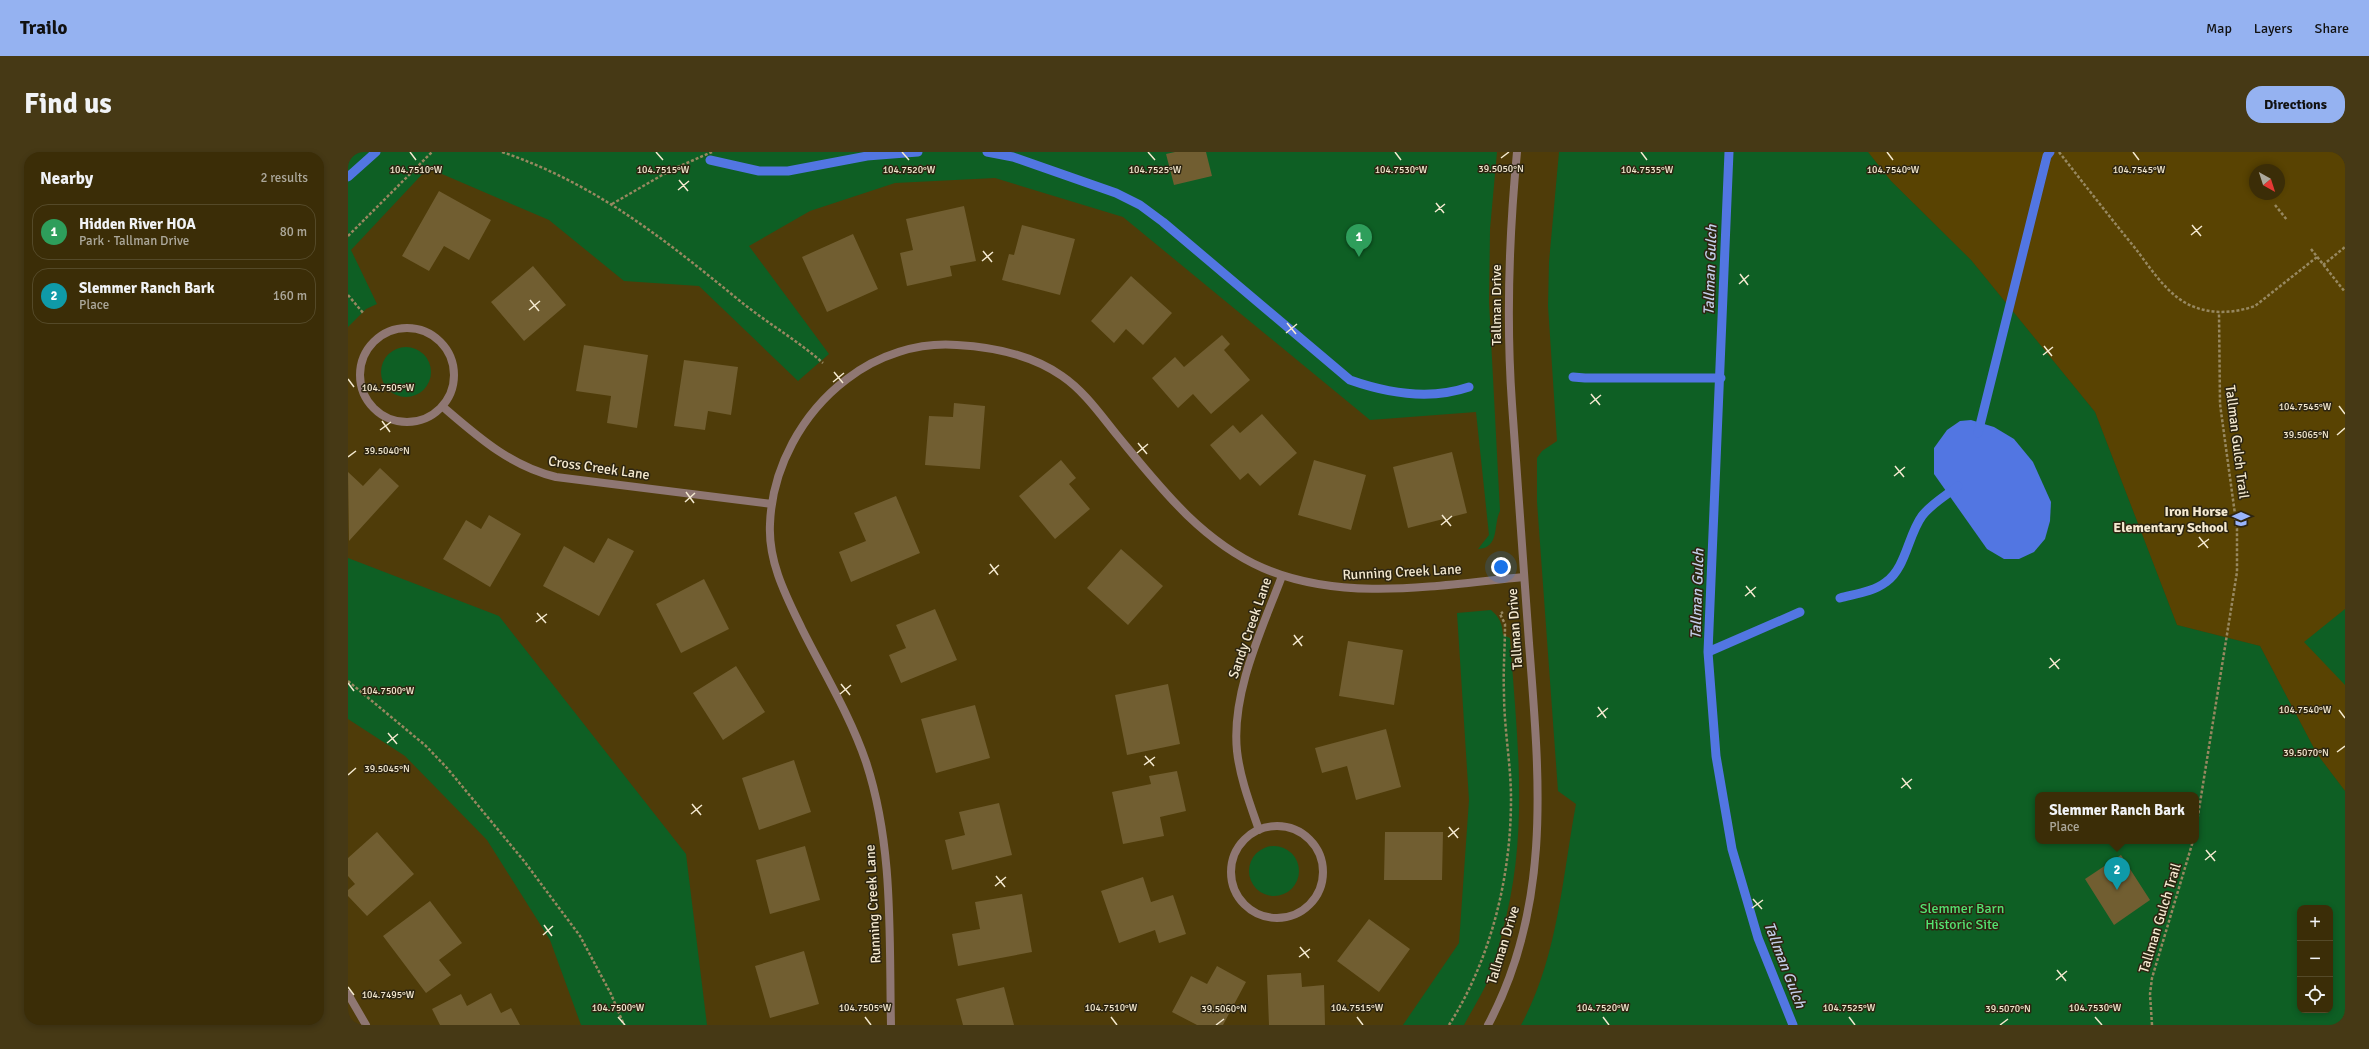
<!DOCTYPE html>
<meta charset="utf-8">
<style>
body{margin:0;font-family:Signika,sans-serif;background:#463915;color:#f1f3f6}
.controls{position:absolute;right:12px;bottom:12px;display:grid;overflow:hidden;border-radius:8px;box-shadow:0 2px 6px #0003}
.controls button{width:36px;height:36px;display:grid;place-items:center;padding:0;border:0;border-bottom:1px solid #544928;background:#3b2d07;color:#f1f3f6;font:20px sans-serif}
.compass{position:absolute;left:1901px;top:12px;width:36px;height:36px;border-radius:50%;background:#3b2d07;box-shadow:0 2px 6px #0003;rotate:141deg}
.you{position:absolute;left:1153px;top:415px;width:14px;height:14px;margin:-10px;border:3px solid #fff;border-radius:50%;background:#1a73e8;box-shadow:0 0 0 6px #1a73e833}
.badge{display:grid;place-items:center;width:26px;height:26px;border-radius:50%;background:#95b2f1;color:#fff;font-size:13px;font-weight:700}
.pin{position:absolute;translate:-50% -33px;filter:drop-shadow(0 1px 2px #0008)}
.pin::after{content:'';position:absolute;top:21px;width:14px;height:12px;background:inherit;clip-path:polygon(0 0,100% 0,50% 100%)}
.popup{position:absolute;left:1687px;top:640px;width:164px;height:52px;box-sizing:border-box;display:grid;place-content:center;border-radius:8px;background:#3b2d07;filter:drop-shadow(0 1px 3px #0005);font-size:13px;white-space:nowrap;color:#aca89b}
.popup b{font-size:15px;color:#f1f3f6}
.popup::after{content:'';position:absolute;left:50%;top:100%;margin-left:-8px;border:8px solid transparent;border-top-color:#3b2d07}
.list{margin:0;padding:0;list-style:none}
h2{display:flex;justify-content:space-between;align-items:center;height:52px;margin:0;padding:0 16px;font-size:17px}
h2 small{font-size:13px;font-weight:400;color:#aca89b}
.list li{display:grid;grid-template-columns:26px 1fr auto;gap:12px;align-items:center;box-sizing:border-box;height:56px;margin:0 8px 8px;padding:0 8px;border:1px solid #544928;border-radius:16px}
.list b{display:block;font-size:15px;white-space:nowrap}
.list p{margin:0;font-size:13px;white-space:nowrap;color:#aca89b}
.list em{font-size:13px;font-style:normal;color:#aca89b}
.icon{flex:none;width:22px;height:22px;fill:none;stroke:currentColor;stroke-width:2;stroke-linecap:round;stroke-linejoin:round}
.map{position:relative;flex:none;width:1997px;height:873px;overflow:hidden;border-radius:16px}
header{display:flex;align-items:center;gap:24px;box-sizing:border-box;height:56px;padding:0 20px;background:#95b2f1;color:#111}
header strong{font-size:19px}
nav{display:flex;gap:22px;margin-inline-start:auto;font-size:14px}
.intro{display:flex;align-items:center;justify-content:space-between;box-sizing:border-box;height:96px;padding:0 24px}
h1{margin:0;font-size:28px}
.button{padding:10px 18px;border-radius:16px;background:#95b2f1;color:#111;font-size:14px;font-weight:700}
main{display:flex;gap:24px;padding:0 24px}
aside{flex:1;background:#3b2d07;border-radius:16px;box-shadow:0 2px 6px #0003}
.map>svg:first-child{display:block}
.built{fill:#594302;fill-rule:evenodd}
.green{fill:#0e5f24;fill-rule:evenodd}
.water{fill:#5276e2}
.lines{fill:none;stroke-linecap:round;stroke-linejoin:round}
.stream{stroke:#5276e2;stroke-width:9}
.building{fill:#715e31}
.path{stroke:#978860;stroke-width:2.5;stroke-dasharray:3 2;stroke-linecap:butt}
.minor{stroke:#8f7773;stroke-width:8}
.tertiary{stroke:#8f7773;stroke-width:8}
.ticks{fill:none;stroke:#f4e9d0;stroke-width:1.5}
.labels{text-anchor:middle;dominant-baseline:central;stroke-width:3;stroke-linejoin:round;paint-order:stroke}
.street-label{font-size:14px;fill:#f4e9d0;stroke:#2d2511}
.poi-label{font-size:14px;font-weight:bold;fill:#f4e9d0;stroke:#2d2511;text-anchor:end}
.park-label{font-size:14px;fill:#53e371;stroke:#2d2511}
.water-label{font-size:15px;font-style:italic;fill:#c2cde8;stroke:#2d2511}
.ticks-label{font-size:10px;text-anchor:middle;fill:#f4e9d0;stroke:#2d2511;stroke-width:3;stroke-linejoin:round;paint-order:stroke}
</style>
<header>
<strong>Trailo</strong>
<nav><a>Map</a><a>Layers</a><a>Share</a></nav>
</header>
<div class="intro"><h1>Find us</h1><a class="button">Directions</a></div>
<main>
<aside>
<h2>Nearby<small>2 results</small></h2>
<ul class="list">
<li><span class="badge" style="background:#2e9e5b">1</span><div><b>Hidden River HOA</b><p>Park · Tallman Drive</p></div><em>80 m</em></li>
<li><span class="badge" style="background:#0f9aa8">2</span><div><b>Slemmer Ranch Bark</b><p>Place</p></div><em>160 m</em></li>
</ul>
</aside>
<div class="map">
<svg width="1997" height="873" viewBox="0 0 1997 873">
<rect width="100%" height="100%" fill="#4f3c09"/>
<path class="built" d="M1520,0H1997V639L1969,602L1912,494L1829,473L1747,260L1623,108L1543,29ZM1907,18H1931V42H1907Z"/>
<path class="green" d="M0,0H1149L1142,77L1141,150L1152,359C1145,373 1152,396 1130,397L1141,383L1128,260L1022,268L775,65L647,26L547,31L462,59L401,94L481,202L450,229L351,134L276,129L201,68L80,16L3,98L29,152L18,157L0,175Z
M1211,0H1520L1543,29L1623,108L1747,260L1829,473L1912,494L1969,602L1997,639V873H1173C1210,805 1214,727 1228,652L1210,639L1189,350V306L1194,299L1209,289L1200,154L1201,110ZM1690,643H1848V689H1690ZM1952,756H1982V858H1952Z
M33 220a25 25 0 1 1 50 0a25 25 0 1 1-50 0Z
M0,406L151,464L338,702L359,873H233L202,788L139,688L57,604L0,567Z
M1997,457V533L1956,490Z
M1143,458C1152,466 1154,471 1155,483L1162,486C1169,588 1182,681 1154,781C1150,798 1145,817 1138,833C1131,847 1123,860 1116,873H1055L1111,791L1121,648L1109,461Z
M901 719a25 25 0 1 1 50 0a25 25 0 1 1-50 0Z"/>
<path class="water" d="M1623,268L1646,275L1666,287L1685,310L1703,350L1702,369L1697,387L1686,400L1671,407H1656L1639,397L1586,322V296L1599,278L1612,269Z"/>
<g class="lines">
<path class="stream" d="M639,0L665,5L768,41L792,53L815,70L1002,228C1039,241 1083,248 1121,235
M1381,0L1360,500L1368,604L1384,697L1410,786L1445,873
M362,8L411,19H440L519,4L570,0
M0,25L28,0
M1225,225L1237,226H1373
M1630,281L1699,4L1702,0
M1492,446C1507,442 1525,440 1538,430C1558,416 1560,383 1574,364C1583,352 1599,343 1610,334
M1360,500L1452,460"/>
</g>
<path class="building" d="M827,0H858L864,24L826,33L818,2Z
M91,39L143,68L121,108L96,94L81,119L54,104Z
M616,54L628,109L602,114L604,124L559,134L552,101L565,98L558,67Z
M674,73L727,87L712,143L654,128L661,102L666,103Z
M505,82L530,137L479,160L454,105Z
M185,114L218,153L176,189L143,150Z
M783,124L824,161L795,193L778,177L766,191L743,169Z
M874,183L882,192L876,198L902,228L863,262L845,242L830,256L804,226L827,205L836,215Z
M236,193L300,203L289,276L259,271L263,244L228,239Z
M336,208L390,215L383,263L360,259L357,278L326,274Z
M606,251L637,254L632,317L577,313L581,264L605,265Z
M914,262L949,301L912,334L900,321L892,328L862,293L885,273L892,281Z
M1104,300L1119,361L1060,376L1045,315Z
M713,308L728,326L721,332L742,357L707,387L671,344Z
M966,308L1018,323L1003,378L950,363Z
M32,316L51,334L1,389L0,320L15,334Z
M548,344L572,401L503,430L491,400L518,389L506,361Z
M141,363L173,382L142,435L95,407L118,368L133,377Z
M260,386L286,399L251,464L195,434L216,394L246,411Z
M773,397L815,434L780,473L739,436Z
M356,427L381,477L333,501L308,452Z
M587,457L609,508L553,531L541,503L558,496L548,473Z
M1000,489L1055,498L1046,553L991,544Z
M388,514L417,560L375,588L345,541Z
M820,532L832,592L779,603L767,543Z
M627,553L642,606L588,621L573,567Z
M1038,577L1053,635L1008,648L999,614L974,621L967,596Z
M446,608L463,660L411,678L394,626Z
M829,619L838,659L812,665L816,684L775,692L764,640L803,632L801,624Z
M651,651L664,703L604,718L597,688L617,683L611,660Z
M29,680L66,722L19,764L0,744V738L7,732L0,724V706Z
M1037,680H1095L1094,728H1036Z
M457,694L472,748L422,762L408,708Z
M1773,703L1802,748L1766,773L1737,727Z
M795,725L803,750L825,743L838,782L811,791L807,778L771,791L753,739Z
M674,742L684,800L610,814L604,782L632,777L627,750Z
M82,749L114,791L91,808L103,823L78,841L35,784Z
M1021,767L1062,797L1031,840L989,809Z
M456,799L471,852L422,866L407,814Z
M869,814L898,830L875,873H849L824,860L843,824L859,832Z
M953,821L954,835L976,833L977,873H921L919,823Z
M656,835L666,873H615L608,847Z
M143,841L153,861L163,856L172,873H92L84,857L113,842L119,854Z"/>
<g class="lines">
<path class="path" d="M154,0C248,32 316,87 392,149C419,171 449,188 475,211
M1711,0C1736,32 1761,64 1787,96C1801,114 1816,138 1836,150C1858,163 1884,162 1907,154L1969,105
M264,52L323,18L364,0
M1927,53L1939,68
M0,84L84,0
M1963,97L1997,140
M1975,113L1997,95
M0,143L16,162
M0,529L78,594L99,616L176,709L232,784L263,842L276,873
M1848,676L1889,420V377L1872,252L1871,161
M1101,873C1143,807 1163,725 1163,647C1163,612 1156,577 1156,541C1155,518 1157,495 1157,472L1152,462L1155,460
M1804,873L1802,842L1804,826L1845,689"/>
<path class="minor" d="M12 223a47 47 0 1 1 94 0a47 47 0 1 1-94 0Z
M94,254C129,284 162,314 208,325L424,352
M883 720a46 46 0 1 1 92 0a46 46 0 1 1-92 0Z
M911,678C902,652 892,626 889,599C883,541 914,477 934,424
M0,842L18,873
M543,873C541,785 546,695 518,610C502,563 476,521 454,477C438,444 420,410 422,372C424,316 454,261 499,227C530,203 570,190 609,193C645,195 684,203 714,224C736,239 752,262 769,283C811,334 852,388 915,416C996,451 1091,433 1176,425"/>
<path class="tertiary" d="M1140,873C1205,752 1191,622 1181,491C1175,411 1170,332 1164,252C1158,168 1161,84 1169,0"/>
</g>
<path class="ticks" d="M62,0L68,8M308,0L315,8M554,0L561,8M800,0L807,8M1047,0L1053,8M1293,0L1299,8M1539,0L1545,8M1785,0L1791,8M1153,6L1161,0M331,28L340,39M330,38L341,29M1088,51L1096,61M1087,60L1097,52M1844,73L1853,84M1843,83L1854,74M635,99L644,110M634,109L645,100M1392,122L1400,133M1391,132L1401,123M182,148L191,159M181,158L192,149M939,171L948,182M938,181L949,172M1696,194L1704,204M1695,203L1705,195M486,220L495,231M0,227L6,235M485,230L496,221M1243,242L1252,253M1242,252L1253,243M1991,254L1997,262M34,269L42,280M32,278L43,270M1989,283L1997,276M790,291L799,302M789,301L800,292M0,305L8,299M1547,314L1556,325M1546,324L1557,315M338,340L346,351M337,350L347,341M1094,363L1103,374M1093,373L1104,364M1851,385L1860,396M1850,395L1861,387M642,412L650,423M641,422L651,413M1398,434L1407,445M1397,444L1408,435M189,461L198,471M188,470L199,462M946,483L954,494M945,493L955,484M1702,506L1711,517M1701,516L1712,507M0,531L6,539M493,532L502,543M492,542L503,533M1250,555L1258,566M1991,558L1997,566M1249,565L1260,556M40,581L49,592M39,591L50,582M1989,600L1997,594M797,604L806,614M796,613L807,605M0,623L8,616M1554,626L1563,637M1553,636L1564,627M344,652L353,663M343,662L354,653M1101,675L1110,686M1100,685L1111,676M1858,698L1867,709M1857,708L1868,699M648,724L657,735M647,734L658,725M1405,747L1414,757M1404,756L1415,748M196,773L204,784M195,783L205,774M952,795L961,806M951,805L962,797M1709,818L1718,829M1708,828L1719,819M0,835L6,843M270,865L277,873M517,865L523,873M763,865L769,873M1009,865L1015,873M1255,865L1261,873M1501,865L1507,873M1747,865L1754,873M868,873L876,867M1652,873L1660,867"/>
<defs>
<g id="school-bare" transform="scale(1.38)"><path d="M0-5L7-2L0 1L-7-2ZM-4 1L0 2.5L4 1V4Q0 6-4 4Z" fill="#99b5fd" stroke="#2d2511" stroke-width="2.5" paint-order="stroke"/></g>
</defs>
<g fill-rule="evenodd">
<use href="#school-bare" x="1893" y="367"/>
</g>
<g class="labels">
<g class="street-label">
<text transform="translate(1148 153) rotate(-90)">Tallman Drive</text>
<text transform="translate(1889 290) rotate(83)">Tallman Gulch Trail</text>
<text transform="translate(251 316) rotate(8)">Cross Creek Lane</text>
<text transform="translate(1054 420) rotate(-3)">Running Creek Lane</text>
<text transform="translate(902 476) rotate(-71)">Sandy Creek Lane</text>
<text transform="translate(1167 477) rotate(-94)">Tallman Drive</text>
<text transform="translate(525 752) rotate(-93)">Running Creek Lane</text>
<text transform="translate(1812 766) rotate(-73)">Tallman Gulch Trail</text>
<text transform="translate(1155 793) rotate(-73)">Tallman Drive</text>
</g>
<g class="poi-label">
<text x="1880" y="359">Iron Horse<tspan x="1880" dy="16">Elementary School</tspan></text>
</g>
<g class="park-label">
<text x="1614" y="756">Slemmer Barn<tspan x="1614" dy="16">Historic Site</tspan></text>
</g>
<g class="water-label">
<text transform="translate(1362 118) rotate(-88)">Tallman Gulch</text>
<text transform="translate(1349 442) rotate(-88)">Tallman Gulch</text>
<text transform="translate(1437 813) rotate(69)">Tallman Gulch</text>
</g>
</g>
<g class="ticks-label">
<text x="1153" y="20">39.5050°N</text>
<text x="68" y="21">104.7510°W</text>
<text x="315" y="21">104.7515°W</text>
<text x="561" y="21">104.7520°W</text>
<text x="1053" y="21">104.7530°W</text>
<text x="1545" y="21">104.7540°W</text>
<text x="1791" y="21">104.7545°W</text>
<text x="807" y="21">104.7525°W</text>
<text x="1299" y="21">104.7535°W</text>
<text x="40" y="239">104.7505°W</text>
<text x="1957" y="258">104.7545°W</text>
<text x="1958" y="286">39.5065°N</text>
<text x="39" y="302">39.5040°N</text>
<text x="40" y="542">104.7500°W</text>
<text x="1957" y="561">104.7540°W</text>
<text x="1958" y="604">39.5070°N</text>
<text x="39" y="620">39.5045°N</text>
<text x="40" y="846">104.7495°W</text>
<text x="270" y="859">104.7500°W</text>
<text x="517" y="859">104.7505°W</text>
<text x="763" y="859">104.7510°W</text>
<text x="1009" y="859">104.7515°W</text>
<text x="1255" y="859">104.7520°W</text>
<text x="1501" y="859">104.7525°W</text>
<text x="1747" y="859">104.7530°W</text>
<text x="876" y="860">39.5060°N</text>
<text x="1660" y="860">39.5070°N</text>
</g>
</svg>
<div class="controls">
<button>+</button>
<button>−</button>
<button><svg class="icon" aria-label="locate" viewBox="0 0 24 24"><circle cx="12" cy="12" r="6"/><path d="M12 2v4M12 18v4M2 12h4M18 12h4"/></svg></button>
</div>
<svg class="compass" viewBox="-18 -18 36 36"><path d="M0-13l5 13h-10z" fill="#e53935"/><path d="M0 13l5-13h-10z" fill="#aca89b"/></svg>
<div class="you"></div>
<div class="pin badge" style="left:1011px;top:105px;background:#2e9e5b">1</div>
<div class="pin badge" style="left:1769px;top:738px;background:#0f9aa8">2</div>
<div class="popup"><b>Slemmer Ranch Bark</b>Place</div>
</div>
</main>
